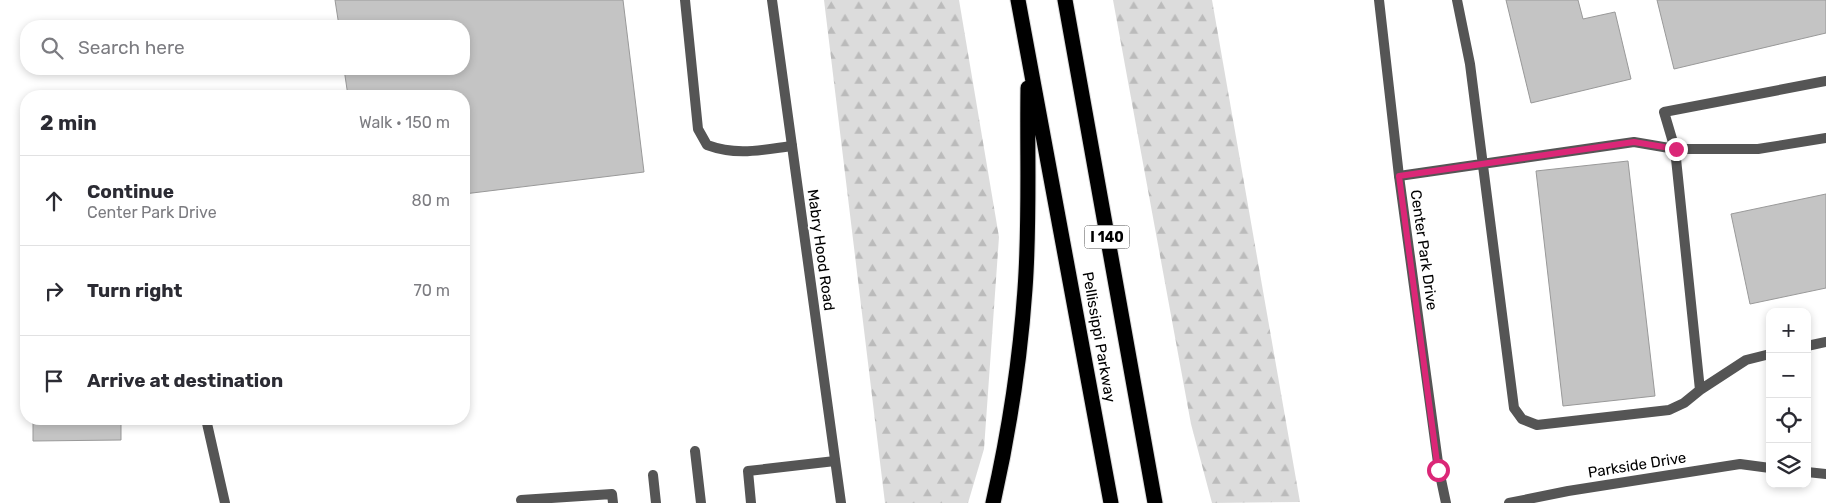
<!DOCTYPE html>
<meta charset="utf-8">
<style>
body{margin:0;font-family:Rubik,sans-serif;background:#f2f2f3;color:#2b2b33}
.controls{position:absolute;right:15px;bottom:15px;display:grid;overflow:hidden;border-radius:10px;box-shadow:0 2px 8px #0003}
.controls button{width:45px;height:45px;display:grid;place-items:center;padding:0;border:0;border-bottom:1px solid #e1e1e2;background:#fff;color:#2b2b33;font:25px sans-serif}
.stop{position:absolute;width:15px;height:15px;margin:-11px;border:4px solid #db2777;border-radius:50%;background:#fff}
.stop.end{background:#db2777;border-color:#fff;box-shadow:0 1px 5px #0008}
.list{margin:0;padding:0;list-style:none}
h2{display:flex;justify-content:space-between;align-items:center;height:65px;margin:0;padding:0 20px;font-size:21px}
h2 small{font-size:16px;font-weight:400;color:#7c7c81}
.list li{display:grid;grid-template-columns:32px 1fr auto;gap:15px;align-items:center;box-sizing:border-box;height:90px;padding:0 20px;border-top:1px solid #e1e1e2}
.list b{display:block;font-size:19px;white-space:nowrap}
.list p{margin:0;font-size:16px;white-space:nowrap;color:#7c7c81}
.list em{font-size:16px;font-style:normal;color:#7c7c81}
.icon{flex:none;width:28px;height:28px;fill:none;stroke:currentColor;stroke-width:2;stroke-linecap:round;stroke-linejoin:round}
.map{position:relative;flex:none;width:1826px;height:503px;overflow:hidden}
.search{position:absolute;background:#fff;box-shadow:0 2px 8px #0003;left:20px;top:20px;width:450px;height:55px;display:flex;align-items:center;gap:12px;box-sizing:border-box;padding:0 18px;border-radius:20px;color:#7c7c81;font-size:19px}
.panel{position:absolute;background:#fff;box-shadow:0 2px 8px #0003;left:20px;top:90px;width:450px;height:335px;border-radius:20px}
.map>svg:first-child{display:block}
.forest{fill:url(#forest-firs)}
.building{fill:#c4c4c4;stroke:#999}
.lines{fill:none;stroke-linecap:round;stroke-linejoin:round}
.motorway-casing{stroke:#dbdbdb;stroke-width:17}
.service{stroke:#555;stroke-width:10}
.minor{stroke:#555;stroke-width:10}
.tertiary{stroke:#555;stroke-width:10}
.motorway{stroke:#000;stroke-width:15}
.route{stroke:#db2777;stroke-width:6}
.labels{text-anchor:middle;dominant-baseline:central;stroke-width:4;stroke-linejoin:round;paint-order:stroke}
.shield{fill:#fff;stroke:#4c4c4c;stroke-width:1}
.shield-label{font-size:14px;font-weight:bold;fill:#000}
.street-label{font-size:15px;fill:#000;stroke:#fff}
</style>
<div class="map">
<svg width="1826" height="503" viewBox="0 0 1826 503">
<defs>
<pattern id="forest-firs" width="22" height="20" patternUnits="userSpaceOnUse" patternTransform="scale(1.25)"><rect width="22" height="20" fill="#dcdcdc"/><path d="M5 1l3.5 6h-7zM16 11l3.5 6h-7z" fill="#bbb"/></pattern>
</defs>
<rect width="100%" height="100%" fill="#fff"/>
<path class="forest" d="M824,0H959L999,237L984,449L968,503H885Z
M1113,0H1212L1300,502L1212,503L1191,424Z"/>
<path class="building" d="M335,0H623L644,172L464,194V96H348L344,69H464V26H339Z
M1506,0H1578L1583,19L1615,12L1631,79L1531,103Z
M1657,0H1826V33L1674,69Z
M1628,161L1655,396L1563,406L1536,171Z
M1826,194V288L1750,304L1731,214Z
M33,419H121V440L33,441Z"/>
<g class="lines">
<g class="motorway-casing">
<path id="motorway" d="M1018,0L1111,503
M1065,0L1155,503
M993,503C1009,432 1020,362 1025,289C1030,222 1027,155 1028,88"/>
</g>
<path class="service" d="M685,0L698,129L707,145C737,156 761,150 792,146
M1457,0L1470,64L1514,408L1522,419L1537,425L1669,410L1684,403L1700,390L1675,149L1664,112L1826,81
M1399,176L1634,142L1675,149H1758L1826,138
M1807,346L1826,342
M1700,390L1746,360L1770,354
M206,419L225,503
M695,451L701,503
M653,475L656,503
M521,500L612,494L613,503
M751,503L748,471L835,461"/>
<path class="minor" d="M1379,0L1399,176L1439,470L1446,503"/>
<path class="tertiary" d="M772,0L841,503
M1807,472L1826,474
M1509,503L1568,491L1740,464L1770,468"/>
<use href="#motorway" class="motorway"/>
</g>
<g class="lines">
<path class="route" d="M1438,470L1399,176L1634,142L1676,149"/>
</g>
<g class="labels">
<rect class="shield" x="1084.5" y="225.5" width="45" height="23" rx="4"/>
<g class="shield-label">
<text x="1107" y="237">I 140</text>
</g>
<g class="street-label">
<text transform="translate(821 250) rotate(82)">Mabry Hood Road</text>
<text transform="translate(1424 250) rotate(82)">Center Park Drive</text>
<text transform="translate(1099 337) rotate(80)">Pellissippi Parkway</text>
<text transform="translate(1637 465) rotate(-9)">Parkside Drive</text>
</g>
</g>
</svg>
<div class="controls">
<button>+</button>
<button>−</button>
<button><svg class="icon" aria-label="locate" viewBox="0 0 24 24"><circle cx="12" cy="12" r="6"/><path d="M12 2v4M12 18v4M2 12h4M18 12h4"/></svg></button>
<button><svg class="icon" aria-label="layers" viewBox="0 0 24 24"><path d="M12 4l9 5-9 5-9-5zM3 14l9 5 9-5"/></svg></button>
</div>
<div class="stop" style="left:1438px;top:470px"></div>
<div class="stop end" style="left:1676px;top:149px"></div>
<div class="search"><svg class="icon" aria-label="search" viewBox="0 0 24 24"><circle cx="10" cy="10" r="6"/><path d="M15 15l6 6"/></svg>Search here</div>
<section class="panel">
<h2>2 min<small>Walk · 150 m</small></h2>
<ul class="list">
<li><svg class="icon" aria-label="ahead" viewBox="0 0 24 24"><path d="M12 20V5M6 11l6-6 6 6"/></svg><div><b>Continue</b><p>Center Park Drive</p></div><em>80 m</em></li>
<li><svg class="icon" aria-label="right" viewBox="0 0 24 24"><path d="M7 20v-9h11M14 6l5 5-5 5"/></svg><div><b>Turn right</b></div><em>70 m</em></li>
<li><svg class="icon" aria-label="arrive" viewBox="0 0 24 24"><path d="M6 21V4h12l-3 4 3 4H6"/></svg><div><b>Arrive at destination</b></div></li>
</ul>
</section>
</div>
